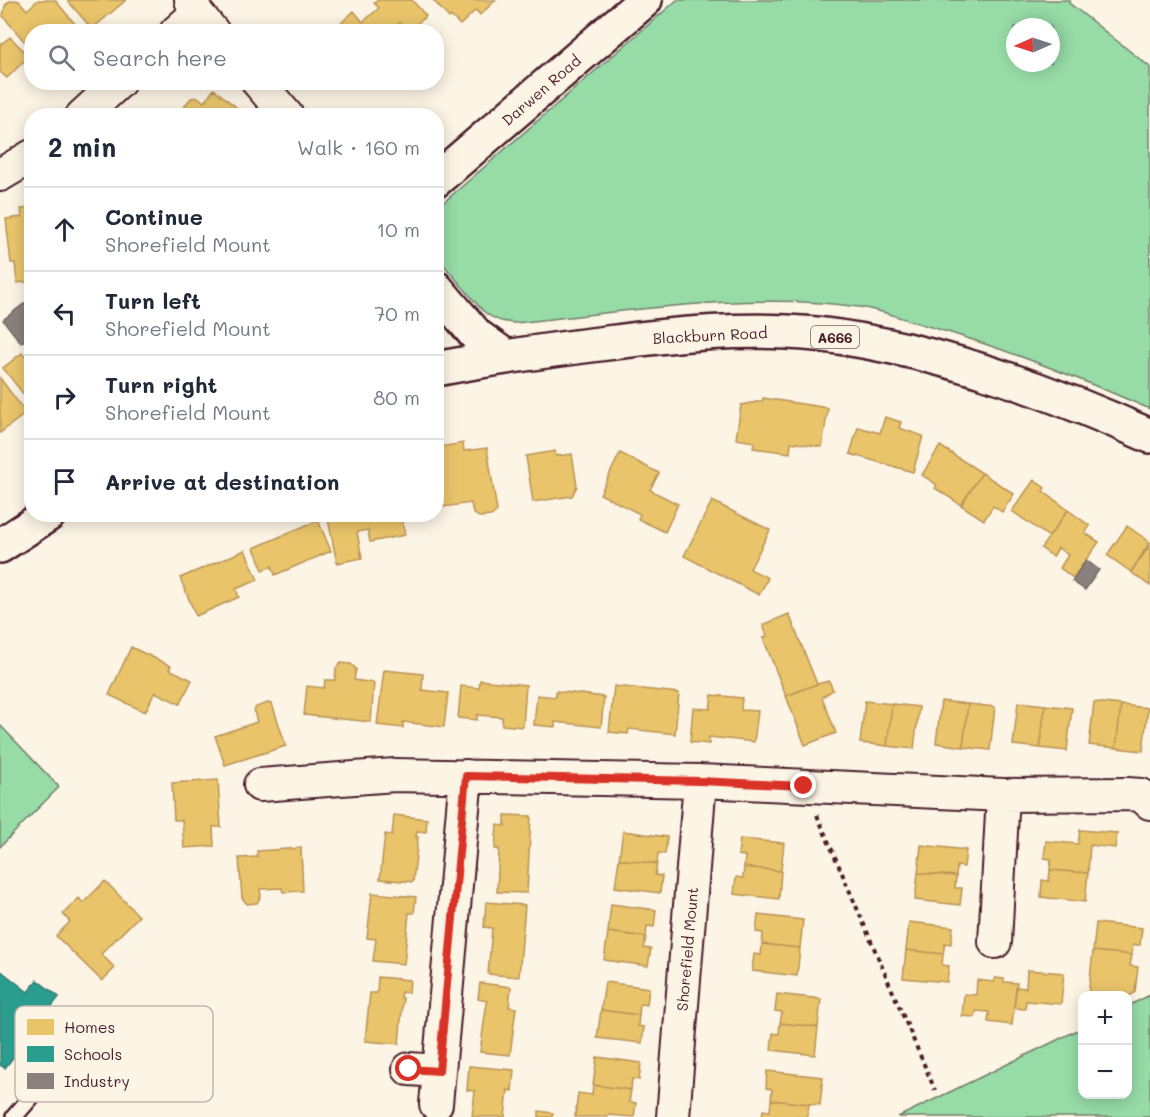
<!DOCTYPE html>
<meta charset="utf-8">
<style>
body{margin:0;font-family:Mali,sans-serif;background:#f6f6f7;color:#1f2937}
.controls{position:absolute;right:18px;bottom:18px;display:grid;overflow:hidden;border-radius:12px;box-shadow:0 3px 15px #0003}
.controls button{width:54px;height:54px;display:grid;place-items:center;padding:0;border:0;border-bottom:2px solid #e0e1e3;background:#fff;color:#1f2937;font:30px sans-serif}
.compass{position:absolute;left:1006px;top:18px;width:54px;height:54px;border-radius:50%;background:#fff;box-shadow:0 3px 15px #0003;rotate:267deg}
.stop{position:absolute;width:18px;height:18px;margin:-14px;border:4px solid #d93025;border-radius:50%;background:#fff}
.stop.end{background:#d93025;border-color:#fff;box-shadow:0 2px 6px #0008}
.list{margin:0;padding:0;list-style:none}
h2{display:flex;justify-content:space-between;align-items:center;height:78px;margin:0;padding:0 24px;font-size:26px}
h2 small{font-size:20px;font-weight:400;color:#747a83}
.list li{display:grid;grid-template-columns:39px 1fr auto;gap:18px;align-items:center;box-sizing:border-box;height:84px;padding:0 24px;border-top:2px solid #e0e1e3}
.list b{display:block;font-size:22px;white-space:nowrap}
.list p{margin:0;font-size:20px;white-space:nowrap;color:#747a83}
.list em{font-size:20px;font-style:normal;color:#747a83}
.icon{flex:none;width:33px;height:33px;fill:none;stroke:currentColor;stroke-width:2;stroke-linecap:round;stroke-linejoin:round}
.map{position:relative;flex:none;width:1150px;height:1117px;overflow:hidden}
.search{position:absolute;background:#fff;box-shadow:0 3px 15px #0003;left:24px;top:24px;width:420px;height:66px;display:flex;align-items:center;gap:15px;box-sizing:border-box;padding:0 21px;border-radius:24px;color:#747a83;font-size:22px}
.panel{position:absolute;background:#fff;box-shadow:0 3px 15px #0003;left:24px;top:108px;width:420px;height:414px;border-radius:24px}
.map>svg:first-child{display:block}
.green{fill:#97dba7;stroke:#707d69;stroke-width:1.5;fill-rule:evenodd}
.homes{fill:#e9c46a;stroke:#b99257;stroke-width:1.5}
.schools{fill:#2a9d8f;stroke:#347771;stroke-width:1.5}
.industry{fill:#8a817c;stroke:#776464;stroke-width:1.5}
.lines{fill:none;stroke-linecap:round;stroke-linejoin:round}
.lane-casing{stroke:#4a1f2b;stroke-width:20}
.street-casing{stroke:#4a1f2b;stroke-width:36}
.secondary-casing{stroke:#4a1f2b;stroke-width:38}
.highway-casing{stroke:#4a1f2b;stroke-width:38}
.path{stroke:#4a1f2b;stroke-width:4;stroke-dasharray:4.5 4.5;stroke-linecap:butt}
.lane{stroke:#fcf5e5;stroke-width:15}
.street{stroke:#fcf5e5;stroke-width:32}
.secondary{stroke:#fcf5e5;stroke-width:33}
.highway{stroke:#fcf5e5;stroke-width:33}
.route{stroke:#d93025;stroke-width:8}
.labels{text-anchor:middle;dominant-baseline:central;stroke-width:6;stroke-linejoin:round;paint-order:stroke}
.shield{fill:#fcf5e5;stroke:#7f5f63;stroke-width:1.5}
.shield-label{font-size:14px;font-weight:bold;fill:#4a1f2b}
.street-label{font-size:15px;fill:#4a1f2b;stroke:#fcf5e5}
.key{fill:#fcf5e5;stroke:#c7b5ad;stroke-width:1.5}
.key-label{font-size:16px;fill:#4a1f2b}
</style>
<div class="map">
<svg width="1150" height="1117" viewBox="0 0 1150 1117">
<rect width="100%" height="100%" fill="#fcf5e5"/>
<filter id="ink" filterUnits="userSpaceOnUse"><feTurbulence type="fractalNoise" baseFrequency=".0167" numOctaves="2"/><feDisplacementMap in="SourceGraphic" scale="12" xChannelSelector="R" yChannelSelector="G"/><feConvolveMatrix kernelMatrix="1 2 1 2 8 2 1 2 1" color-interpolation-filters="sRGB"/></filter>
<g filter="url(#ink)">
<path class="green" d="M677,0H1070L1069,3L1150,67V409C1076,377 1002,347 924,325C903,319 881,310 859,307C748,291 625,312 514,323C501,322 493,319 483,311L437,257V208ZM1015,27H1051V63H1015Z
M0,725L59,787L0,847Z
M1150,995V1117H898L1082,1028V1094H1128V1006Z"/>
<path class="homes" d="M14,0L19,1L27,10L38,0H55L80,30L78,32H32V46L29,47L3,16L5,6L8,2Z
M67,0H126L92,29Z
M378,0H412L426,16L408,32L400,23L394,28L397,32H331L354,11L363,22L379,8L374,3Z
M433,0H496L480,15L476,10L460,25L451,16L449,18Z
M10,37L29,56L7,78L0,72V45Z
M214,89L236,107L230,116H191L183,108L191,98L198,97L204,102Z
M32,208V281L17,283L15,263H11L6,219L22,217L21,209Z
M22,353L27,359L32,355V405L3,368Z
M0,378L26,413L0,433Z
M763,398L828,408L822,447L791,442L790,453L753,448L754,442L736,439L741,405L762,401Z
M885,417L901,422L899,428L923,436L913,472L850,454L858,427L880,433Z
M463,443L464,451L487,448L497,511L491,516L479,517L473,513L471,503L436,508V455H441L440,447Z
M940,446L982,473L961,505L935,488L937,485L922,475Z
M555,451L556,456L572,454L577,486L572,496L533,502L526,456Z
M620,453L659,473L650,490L678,504L665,532L638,519L640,514L600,494Z
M982,473L1014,494L1002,512L993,506L984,520L961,505Z
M1034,480L1045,488L1043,491L1068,510L1049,537L1012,511Z
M712,501L770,530L750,569L768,578L759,595L684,556Z
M1068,510L1090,526L1085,533L1099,542L1073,578L1060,568L1068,555L1058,548L1053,557L1041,548Z
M327,514H401L405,535L370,542L368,530L357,532L362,558L337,563Z
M318,520L331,551L275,575L272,566L263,570L254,548Z
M1127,526L1150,542L1131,572L1107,555Z
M1150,545V586L1131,572Z
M245,550L258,580L236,589L239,597L196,616L180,578Z
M789,614L817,684L786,696L763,638L767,636L763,625Z
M131,647L171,666L169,669L192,680L180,704L155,692L145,712L109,695Z
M341,663L351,664L356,669L354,680L374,683L371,722L304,715L307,686L324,688L325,680H335L336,668Z
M384,670L423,674L422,690L448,693L444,727L403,722V728L377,725Z
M480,680L526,685L523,727L502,725V717L477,715V720L458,718L461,686L479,688Z
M829,681L833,690L822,697L836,733L805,745L786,696L817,684Z
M614,686L679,693L675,734L629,729L628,734L609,732Z
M556,691L604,697L601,727L555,722V727L534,725L537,695L556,697Z
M712,695L742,698L741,710L758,711L754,742L709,737V744L690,742L693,708L710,709Z
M865,701L892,704L887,746L860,743Z
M941,701L968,704L963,747L936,743Z
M1018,702L1045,705L1040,748L1013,745Z
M1094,702L1121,705L1116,748L1089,745Z
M268,703L272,704L286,746L225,765L215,736L257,722L254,711L256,707Z
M892,704L919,707L914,749L887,746Z
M968,704L995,707L990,750L963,747Z
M1045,705L1072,708L1067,751L1040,748Z
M1121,705L1148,708L1143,751L1116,748Z
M218,780L221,827H213L214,846L184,848L182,820H174L172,783Z
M394,815L427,819L426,832L417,831L416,837H418L413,882L380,879L385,834L392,835Z
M505,815L531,816L527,893L497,892L499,849H495L497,825L505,826Z
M1080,830L1117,833L1115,848L1090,845L1088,873L1050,870L1051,859L1044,858L1046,841L1078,844Z
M623,831L667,837L665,854L658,853L657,864L619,859Z
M740,839L784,843L781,871L744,867L745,856L738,855Z
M921,845L966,850L964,867L957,866L956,876L918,873Z
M301,848L303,891L283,892L282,888L260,889L261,896L257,903L247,904L242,898L239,858L257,857V851Z
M619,859L657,864L655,875L662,876L660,893L615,887Z
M744,867L781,871L779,899L734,894L736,877L743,878Z
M1050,870L1088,873L1085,902L1041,897L1042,880L1049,881Z
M918,873L956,876L955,888H962L960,905L915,900Z
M105,881L139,916L101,954L115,968L102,981L56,936L70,922L63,914L79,898L83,903Z
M372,893L416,897L414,913H409L404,964L373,961L376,939L367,938Z
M486,902L525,905L519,977L488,974L492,928L484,927Z
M611,904L656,910L654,927L647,926L646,937L608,932Z
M758,915L803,920L800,948L762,944L763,933L756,932Z
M909,922L953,927L951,944L945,943L943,954L906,950Z
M1096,923L1142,928L1140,945H1133L1132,955L1093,951Z
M608,932L646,937L644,948L651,949L648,966L604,960Z
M762,944L800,948L797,976L752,971L754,954L761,955Z
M906,950L943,954L942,965L949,966L947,982L903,978Z
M1093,951L1132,955L1130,966L1138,967L1135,992L1128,997V996H1088Z
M1027,970L1064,973L1061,1004L1026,1001L1025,1009L1014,1008L1016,987L1026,988Z
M378,977L410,980L409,993L401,992V998H403L399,1044L365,1041L370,993H377Z
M995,978L1004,979V982L1017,983L1012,1025L988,1022L989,1012L976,1011L975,1017L962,1016L964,994L976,995L977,980L994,982Z
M605,982L649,988L647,1005L640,1004L639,1015L601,1010Z
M480,983L511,987L509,1007L516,1008L510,1055L480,1052L487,1001L478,999Z
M777,994L821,999L818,1027L780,1023L782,1012L775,1011Z
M601,1010L639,1015L638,1026L644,1027L642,1043L597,1038Z
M780,1023L818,1027L815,1055L771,1050L773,1033L779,1034Z
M597,1057L641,1063L639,1080L632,1079L631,1090L593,1085Z
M469,1066L514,1070L512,1091L508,1090L505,1117H472L475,1091L467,1090Z
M767,1071L823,1077L820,1105L771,1100L772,1089L766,1088Z
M593,1085L631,1090L629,1102L636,1103L634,1117L608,1115V1117H575L578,1093L592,1095Z
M771,1100L809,1104L807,1117H762L763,1110L770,1111Z
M539,1111L553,1113L552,1117H539Z"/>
<path class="schools" d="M0,970L28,992L37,980L59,997L5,1068L0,1065Z"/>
<path class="industry" d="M25,303L32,312V335L21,343L3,320Z
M1086,560L1099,570L1085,590L1072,581Z"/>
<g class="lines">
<g class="lane-casing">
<path id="lane" d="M14,1117L70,1052"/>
</g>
<g class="street-casing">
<path id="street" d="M191,0L197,13L213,32
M176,32L197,13
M258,82L287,116
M82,116L119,82
M0,175L32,156
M260,785L395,775L700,781L1003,795L1127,794L1141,795L1150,803
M995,942L1003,795
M409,1069L439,1071
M436,1104L466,776
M673,1117L700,781"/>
</g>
<g class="secondary-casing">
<path id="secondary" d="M436,180L645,0
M436,288L477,336L505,356"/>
</g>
<g class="highway-casing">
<path id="highway" d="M436,369C493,358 550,350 607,343C677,334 746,327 816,334C930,347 1046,389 1150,436
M0,546L49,514"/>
</g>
<path class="path" d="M817,815L935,1090"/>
<use href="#lane" class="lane"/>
<use href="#street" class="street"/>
<use href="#secondary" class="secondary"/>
<use href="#highway" class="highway"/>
</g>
</g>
<g class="lines" filter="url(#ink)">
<path class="route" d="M409,1069L439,1071L466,776L700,781L804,786"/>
</g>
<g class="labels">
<rect class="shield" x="811" y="326" width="48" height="22" rx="4.5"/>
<g class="shield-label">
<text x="835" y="337">A666</text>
</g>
<g class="street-label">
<text transform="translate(541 90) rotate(-41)">Darwen Road</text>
<text transform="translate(710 335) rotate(-3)">Blackburn Road</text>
<text transform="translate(687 949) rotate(-85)">Shorefield Mount</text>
</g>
</g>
<rect x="15" y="1006" width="198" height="96" rx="9" class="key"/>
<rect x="27" y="1019" width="27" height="16" fill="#e9c46a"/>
<rect x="27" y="1046" width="27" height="16" fill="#2a9d8f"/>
<rect x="27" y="1073" width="27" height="16" fill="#8a817c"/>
<g class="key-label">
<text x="64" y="1033">Homes</text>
<text x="64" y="1060">Schools</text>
<text x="64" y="1087">Industry</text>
</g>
</svg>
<div class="controls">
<button>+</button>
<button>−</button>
</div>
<svg class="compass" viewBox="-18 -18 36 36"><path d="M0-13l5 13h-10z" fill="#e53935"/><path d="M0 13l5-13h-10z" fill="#747a83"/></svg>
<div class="stop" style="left:409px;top:1069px"></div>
<div class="stop end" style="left:804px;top:786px"></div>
<div class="search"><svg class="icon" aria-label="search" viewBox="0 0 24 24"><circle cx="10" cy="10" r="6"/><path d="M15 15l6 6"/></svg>Search here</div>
<section class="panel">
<h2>2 min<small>Walk · 160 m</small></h2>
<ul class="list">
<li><svg class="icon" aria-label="ahead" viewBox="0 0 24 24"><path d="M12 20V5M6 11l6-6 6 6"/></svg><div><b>Continue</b><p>Shorefield Mount</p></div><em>10 m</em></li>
<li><svg class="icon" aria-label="left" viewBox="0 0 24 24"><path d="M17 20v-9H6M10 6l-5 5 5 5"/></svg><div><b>Turn left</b><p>Shorefield Mount</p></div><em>70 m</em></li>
<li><svg class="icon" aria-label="right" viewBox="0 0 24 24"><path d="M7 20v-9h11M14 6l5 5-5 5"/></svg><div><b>Turn right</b><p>Shorefield Mount</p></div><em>80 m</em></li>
<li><svg class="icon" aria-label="arrive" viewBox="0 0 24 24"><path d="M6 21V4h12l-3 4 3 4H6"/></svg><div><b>Arrive at destination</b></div></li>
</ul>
</section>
</div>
